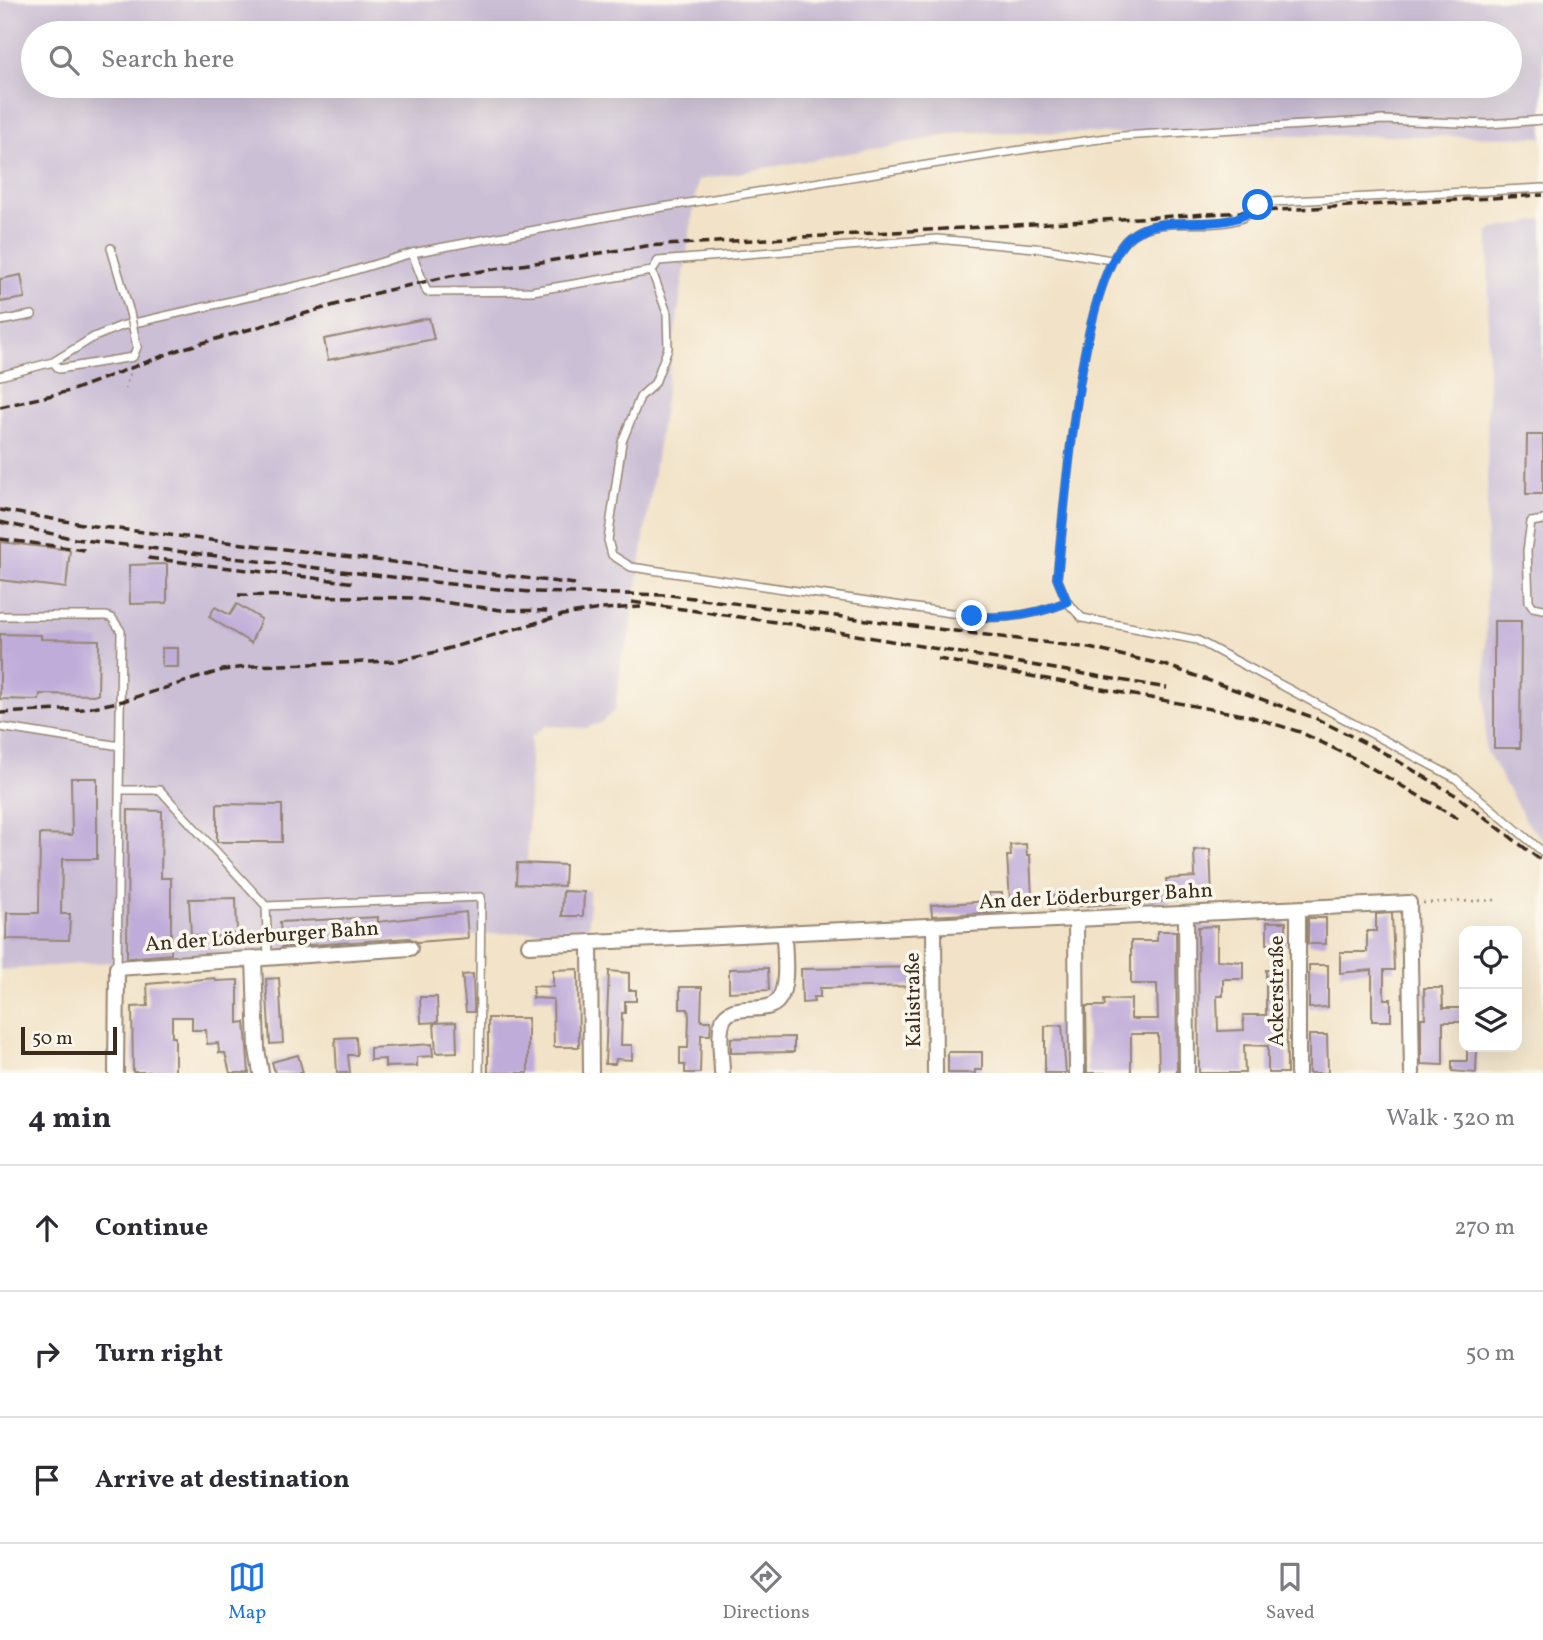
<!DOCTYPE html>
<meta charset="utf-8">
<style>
body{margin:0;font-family:Vollkorn,serif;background:#f2f2f3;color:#2b2b33}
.controls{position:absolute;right:21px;bottom:21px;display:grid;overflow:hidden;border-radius:14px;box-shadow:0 7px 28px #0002}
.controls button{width:63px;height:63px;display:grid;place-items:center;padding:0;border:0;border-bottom:2px solid #e1e1e2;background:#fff;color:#2b2b33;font:35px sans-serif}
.scale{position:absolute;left:21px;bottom:18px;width:96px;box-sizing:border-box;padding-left:7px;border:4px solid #3b2a1e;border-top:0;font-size:19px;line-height:24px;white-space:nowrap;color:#3b2a1e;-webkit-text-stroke:5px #fbf7ec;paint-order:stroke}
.stop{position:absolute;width:21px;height:21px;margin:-16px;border:5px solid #1a73e8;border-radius:50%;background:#fff}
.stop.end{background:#1a73e8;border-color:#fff;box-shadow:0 2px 7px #0008}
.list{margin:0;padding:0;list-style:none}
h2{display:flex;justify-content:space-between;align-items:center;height:91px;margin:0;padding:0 28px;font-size:30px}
h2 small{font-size:23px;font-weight:400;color:#7c7c81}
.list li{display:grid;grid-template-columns:46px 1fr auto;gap:21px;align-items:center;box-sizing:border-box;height:126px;padding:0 28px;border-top:2px solid #e1e1e2}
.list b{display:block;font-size:26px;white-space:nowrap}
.list em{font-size:23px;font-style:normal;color:#7c7c81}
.icon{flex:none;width:38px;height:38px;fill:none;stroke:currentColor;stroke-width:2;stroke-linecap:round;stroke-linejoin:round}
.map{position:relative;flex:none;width:1543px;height:1073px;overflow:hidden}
.search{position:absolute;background:#fff;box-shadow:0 7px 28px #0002;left:21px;right:21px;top:21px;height:77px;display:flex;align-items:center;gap:18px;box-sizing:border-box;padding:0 24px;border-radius:38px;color:#7c7c81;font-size:26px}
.sheet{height:469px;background:#fff}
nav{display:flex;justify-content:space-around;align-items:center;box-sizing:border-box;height:98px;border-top:2px solid #e1e1e2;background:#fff;font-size:19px;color:#7c7c81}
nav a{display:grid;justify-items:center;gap:4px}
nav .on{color:#1a73e8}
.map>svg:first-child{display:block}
.industrial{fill:#cbbfd5;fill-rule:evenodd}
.building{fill:#c0acd9}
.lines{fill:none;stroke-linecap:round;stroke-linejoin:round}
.service-casing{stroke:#968673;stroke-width:10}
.minor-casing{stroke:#968673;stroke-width:18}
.path{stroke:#968673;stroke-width:2.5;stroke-dasharray:2 5;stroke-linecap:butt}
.service{stroke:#fff;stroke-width:7}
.minor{stroke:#fff;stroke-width:14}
.rail{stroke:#3b2a1e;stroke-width:3.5;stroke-dasharray:10 5;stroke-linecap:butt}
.service-bridge-casing{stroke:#968673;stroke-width:10;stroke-linecap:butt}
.service-bridge{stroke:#fff;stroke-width:7}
.route{stroke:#1a73e8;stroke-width:9}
.labels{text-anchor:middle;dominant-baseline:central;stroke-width:7;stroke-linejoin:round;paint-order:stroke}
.street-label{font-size:21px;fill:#3b2a1e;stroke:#fbf7ec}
</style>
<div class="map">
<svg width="1543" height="1073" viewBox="0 0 1543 1073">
<rect width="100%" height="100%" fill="#fbf7ec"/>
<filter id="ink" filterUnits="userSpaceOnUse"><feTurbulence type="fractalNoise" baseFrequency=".0143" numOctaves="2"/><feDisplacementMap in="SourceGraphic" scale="14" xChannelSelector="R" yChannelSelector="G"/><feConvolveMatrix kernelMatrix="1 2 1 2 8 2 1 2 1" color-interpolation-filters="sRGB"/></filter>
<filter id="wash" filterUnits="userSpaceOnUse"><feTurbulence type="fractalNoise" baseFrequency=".00686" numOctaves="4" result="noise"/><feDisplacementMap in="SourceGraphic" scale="28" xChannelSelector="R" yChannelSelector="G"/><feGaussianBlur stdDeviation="1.57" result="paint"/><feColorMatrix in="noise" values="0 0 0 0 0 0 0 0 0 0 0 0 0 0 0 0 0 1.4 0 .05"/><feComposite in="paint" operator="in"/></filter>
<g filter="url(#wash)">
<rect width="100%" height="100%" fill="#f2e3c8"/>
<path class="industrial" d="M0,0H1543V137L967,132L698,180L628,644L622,654L615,710L600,723L586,728L546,726L531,737L527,862L567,864L566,889L589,890V927L0,970ZM33,33H1510V86H33Z
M1543,220V839L1528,824L1485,748L1489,230Z"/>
<g id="blocks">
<path class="building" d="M21,275L25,298L0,302V279Z
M429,318L434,339L328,360L324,339Z
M1527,435H1543V494H1526Z
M0,542L70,550L66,588L0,580Z
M167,564V603L130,604L129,565Z
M237,604L261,619L251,643L209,617L215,607L230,615Z
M1494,621H1521L1520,748H1494Z
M0,634L41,635V639L99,640L98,695L40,694L39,700L0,699Z
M162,648H178V667H162Z
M71,778H97V859H62L61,914H70L69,940L6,939L7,913H39L40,834L72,835Z
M217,804L282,805V842H217Z
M128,810L162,811L161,878H171V954L127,958Z
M1026,844L1027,855H1030L1032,899L1010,900L1007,856H1011L1010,845Z
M1210,849L1212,898L1049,908L1048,896L1167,891L1166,879L1195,877L1194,850Z
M517,863L565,865L564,886L516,884Z
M563,891L584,892L583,916H562Z
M989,893H1002L1003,912L932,916L931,905L989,901Z
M236,898L237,934H225L226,937L191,935L189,899Z
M466,912L468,938L417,942L409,938L282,947L280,922L378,917V922Z
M1392,913L1394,970H1384V999H1391V1021H1372V970L1340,973V952H1367V931H1376V914Z
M1308,918H1326V944H1308Z
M1267,922H1286V944H1267Z
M1217,926V960L1243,962V979H1223V996H1217L1218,1031L1244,1030L1243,1015H1266V970H1286L1287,1073H1268V1046L1244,1045L1245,1073H1199L1198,927Z
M1157,931H1176L1177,1073H1159L1158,1034H1131V1073H1087L1086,1006H1105L1104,1000L1131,999V1019H1158L1157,984H1131V941H1157Z
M1309,965H1328V1007L1309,1008Z
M925,967V984L921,986L820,988V997H813L814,1002L802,1003L801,969Z
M768,968L769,990L729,992V969Z
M578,969L579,1047H554L553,999L533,998V986L553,987V970Z
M609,971L629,973V990H636V1001H625V1013H622L621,1045H632V1060L616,1059L615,1064H605Z
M473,974L474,1012H466L462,975Z
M215,978L216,981L238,980V1023L245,1022L249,1073H230L225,1053H219L218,1043L207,1044L206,1030H192V1017H172V1037H175V1072H133L132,1007L148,1006L147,984Z
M279,978L283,1043L270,1044L266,979Z
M680,987H702L701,1021H711L710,1035H701L700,1073H685V1065H680V1048H688L689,1017L688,1009H680Z
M1424,988H1442L1443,1008H1464V1022H1443V1065L1421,1064V1018H1425Z
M420,997H437L438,1022L421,1023Z
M488,1018H528V1073H488Z
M456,1022L457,1052L436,1053L434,1023Z
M1062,1025L1066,1073H1045V1026Z
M1309,1035H1327L1328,1073H1309Z
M356,1037L357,1055H348L350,1073H337L335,1038Z
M794,1037V1052L731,1053V1038Z
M432,1044L433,1056L417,1057V1066L385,1067V1059L370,1060V1048Z
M1467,1047H1477L1476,1073L1452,1071V1061H1467Z
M948,1052H982V1070H975V1073H948Z
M298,1055L303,1073H275L272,1062Z"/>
</g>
</g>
<g filter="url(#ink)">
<use href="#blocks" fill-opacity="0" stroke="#968673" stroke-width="2"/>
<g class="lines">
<g class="service-casing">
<path id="service" d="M1543,188L1290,201C1281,202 1267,201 1258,205C1252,208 1248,215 1242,218C1209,231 1162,214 1132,235C1079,274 1065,508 1057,578L1067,602L1082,618L1197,640L1455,778L1543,852
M111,248L130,313
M412,253L427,292L532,291L652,271
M0,321L32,315
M53,362L59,369L133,357L137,347
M0,376L53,362L94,337L121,326L319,281L412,253L632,212L1033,148L1122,136L1384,120L1488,124L1543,120
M1543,520L1531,522L1527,551L1529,601L1533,607L1543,609
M1067,602C1037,614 1003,620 972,616L631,567L612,555L608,540L622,442L640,397L655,383L668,348L667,313L652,271L658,261L937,239L1045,249L1111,260
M0,616H106L112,618L121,631L117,968
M0,727L120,746
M119,790H160L266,906L268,957
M266,906L481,897L479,1073"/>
</g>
<g class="minor-casing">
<path id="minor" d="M1298,909V1073
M1186,914L1187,1073
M1076,919L1077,1073
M934,926L935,1073
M590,942L591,1073
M529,945L1409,903L1412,1073
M254,958L257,1049L261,1073
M116,1073L117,968L410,948
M722,1073C722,1058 718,1037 722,1023C729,998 767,1018 779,999C789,984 784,952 784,933"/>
</g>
<path class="path" d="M125,389L132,366
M1423,903L1496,900"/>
<use href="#service" class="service"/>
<use href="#minor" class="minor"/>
<path class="rail" d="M0,407L70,391L181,349L380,292L450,276L646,246L1543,195
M0,510L94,526L575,584
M0,522L75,539L467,586L530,592L669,595L1089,648L1165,665L1315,718L1379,750L1457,796L1543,862
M0,539L85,550
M148,558L356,583
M238,595L412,598L501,610L552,611
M632,602L797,625L1167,688
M938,659L1249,716L1300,732L1356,759L1460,820
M0,713L83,709L123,701L223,670L253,666L396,661L436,652L563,615L601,609L641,607"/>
<g class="service-bridge-casing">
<path id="service-bridge" d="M130,313L137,347"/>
</g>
<use href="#service-bridge" class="service-bridge"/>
</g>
</g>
<g class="lines" filter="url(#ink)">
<path class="route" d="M972,616C1003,620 1037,614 1067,602L1057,578C1065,508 1079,274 1132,235C1168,209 1226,238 1258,205"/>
</g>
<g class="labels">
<g class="street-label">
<text transform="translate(1096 897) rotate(-3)">An der Löderburger Bahn</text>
<text transform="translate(262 937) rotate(-4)">An der Löderburger Bahn</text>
<text transform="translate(1277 991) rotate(-90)">Ackerstraße</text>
<text transform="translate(914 1000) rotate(-91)">Kalistraße</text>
</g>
</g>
</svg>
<div class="controls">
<button><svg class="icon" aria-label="locate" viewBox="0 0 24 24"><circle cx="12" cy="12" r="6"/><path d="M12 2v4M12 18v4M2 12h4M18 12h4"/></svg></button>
<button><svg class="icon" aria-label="layers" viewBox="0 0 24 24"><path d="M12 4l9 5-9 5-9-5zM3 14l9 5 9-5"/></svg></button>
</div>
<div class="scale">50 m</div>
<div class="stop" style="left:1258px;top:205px"></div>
<div class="stop end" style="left:972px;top:616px"></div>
<div class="search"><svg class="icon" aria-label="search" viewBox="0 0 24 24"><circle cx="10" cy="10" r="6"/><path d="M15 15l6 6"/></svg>Search here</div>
</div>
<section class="sheet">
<h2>4 min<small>Walk · 320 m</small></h2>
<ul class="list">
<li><svg class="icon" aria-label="ahead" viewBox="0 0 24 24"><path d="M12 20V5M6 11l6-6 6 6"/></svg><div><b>Continue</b></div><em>270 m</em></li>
<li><svg class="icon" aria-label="right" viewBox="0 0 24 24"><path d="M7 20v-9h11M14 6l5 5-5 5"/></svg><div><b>Turn right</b></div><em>50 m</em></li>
<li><svg class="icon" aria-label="arrive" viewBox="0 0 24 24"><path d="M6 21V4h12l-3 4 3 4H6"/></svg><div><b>Arrive at destination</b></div></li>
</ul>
</section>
<nav>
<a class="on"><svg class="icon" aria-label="map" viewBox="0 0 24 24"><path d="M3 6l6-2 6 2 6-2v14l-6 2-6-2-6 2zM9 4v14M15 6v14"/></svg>Map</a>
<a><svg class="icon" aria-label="directions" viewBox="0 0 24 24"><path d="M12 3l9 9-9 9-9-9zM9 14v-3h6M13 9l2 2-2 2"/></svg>Directions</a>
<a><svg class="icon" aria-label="saved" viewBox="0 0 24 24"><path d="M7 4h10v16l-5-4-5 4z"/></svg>Saved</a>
</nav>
